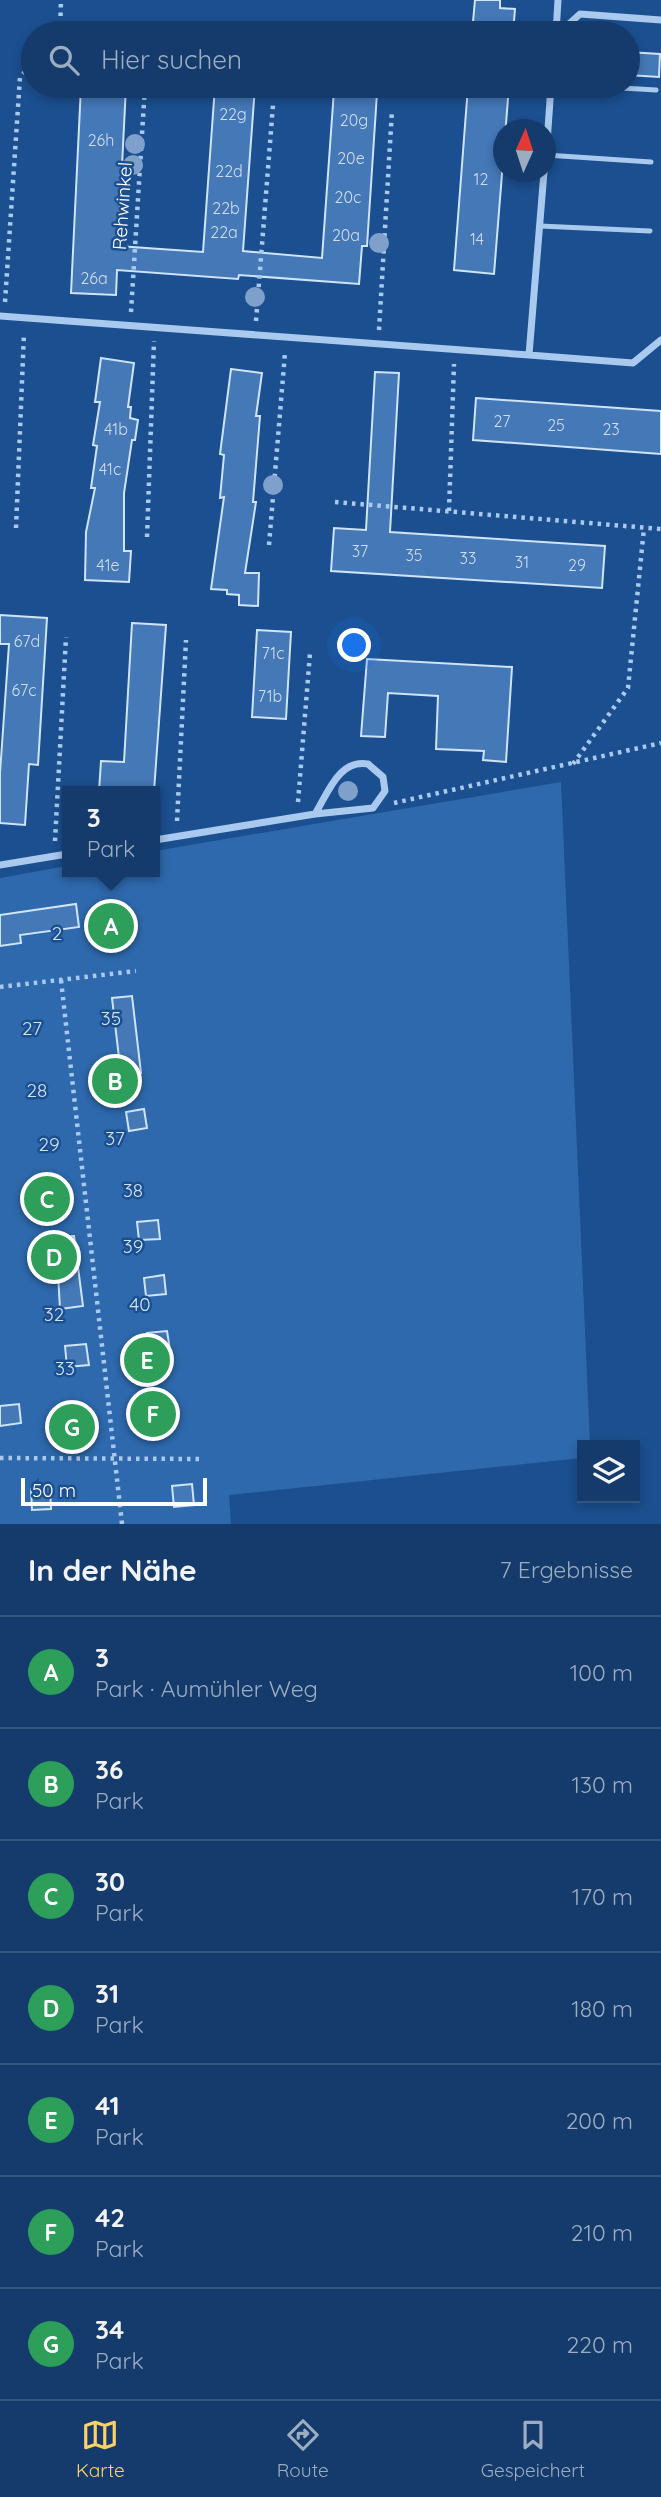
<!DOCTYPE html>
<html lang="de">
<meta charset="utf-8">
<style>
body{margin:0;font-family:Quicksand,sans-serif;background:#1d4271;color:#f1f3f6}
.controls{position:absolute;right:21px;bottom:21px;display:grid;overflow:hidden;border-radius:0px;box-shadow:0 4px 10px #0003}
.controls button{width:63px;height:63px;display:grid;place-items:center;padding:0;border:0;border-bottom:2px solid #33557e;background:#143b6b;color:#f1f3f6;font:35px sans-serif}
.compass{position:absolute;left:493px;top:119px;width:63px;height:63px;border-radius:50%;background:#143b6b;box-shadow:0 4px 10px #0003;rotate:3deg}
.scale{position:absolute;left:21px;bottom:18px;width:186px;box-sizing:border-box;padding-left:7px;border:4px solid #fff;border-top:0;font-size:19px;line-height:24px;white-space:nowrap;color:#fff;-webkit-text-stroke:5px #1b4f8f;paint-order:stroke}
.you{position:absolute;left:355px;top:646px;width:24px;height:24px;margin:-18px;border:5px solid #fff;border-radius:50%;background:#1a73e8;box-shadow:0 0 0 10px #1a73e833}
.badge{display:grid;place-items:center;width:46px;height:46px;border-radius:50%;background:#ffd166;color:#fff;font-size:23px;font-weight:700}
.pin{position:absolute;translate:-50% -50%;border:4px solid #fff;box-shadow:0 2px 7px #0006}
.popup{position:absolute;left:62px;top:786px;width:98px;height:91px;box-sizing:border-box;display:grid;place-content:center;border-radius:0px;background:#143b6b;filter:drop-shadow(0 2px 5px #0005);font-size:23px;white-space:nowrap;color:#9dadc1}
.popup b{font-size:26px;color:#f1f3f6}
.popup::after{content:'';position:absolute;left:50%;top:100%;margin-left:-14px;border:14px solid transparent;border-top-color:#143b6b}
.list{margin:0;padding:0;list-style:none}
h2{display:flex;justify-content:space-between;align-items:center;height:91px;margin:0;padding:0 28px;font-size:30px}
h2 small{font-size:23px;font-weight:400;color:#9dadc1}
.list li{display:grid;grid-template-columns:46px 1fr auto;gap:21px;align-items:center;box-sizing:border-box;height:112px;padding:0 28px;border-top:2px solid #33557e}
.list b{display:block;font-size:26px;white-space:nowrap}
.list p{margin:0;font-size:23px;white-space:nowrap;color:#9dadc1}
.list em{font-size:23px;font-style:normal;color:#9dadc1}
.icon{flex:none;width:38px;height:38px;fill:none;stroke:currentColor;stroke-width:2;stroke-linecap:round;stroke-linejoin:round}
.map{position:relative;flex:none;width:661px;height:1524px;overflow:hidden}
.search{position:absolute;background:#143b6b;box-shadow:0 4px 10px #0003;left:21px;right:21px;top:21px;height:77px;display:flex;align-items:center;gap:18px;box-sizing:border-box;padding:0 24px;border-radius:38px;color:#9dadc1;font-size:26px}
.sheet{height:875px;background:#143b6b}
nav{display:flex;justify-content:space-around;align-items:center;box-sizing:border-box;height:98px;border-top:2px solid #33557e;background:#143b6b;font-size:19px;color:#9dadc1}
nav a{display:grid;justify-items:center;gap:4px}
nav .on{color:#ffd166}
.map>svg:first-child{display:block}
.green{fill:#2e69ad}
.building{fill:#4478b7;stroke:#cfe3fa;stroke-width:2}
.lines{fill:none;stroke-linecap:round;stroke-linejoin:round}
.path{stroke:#a9c9ee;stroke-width:4.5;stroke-dasharray:3.5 5;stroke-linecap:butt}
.service{stroke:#a9c9ee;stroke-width:5}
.minor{stroke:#a9c9ee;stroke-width:7}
.tree{fill:#7ea0ca}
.labels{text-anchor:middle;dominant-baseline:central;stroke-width:5;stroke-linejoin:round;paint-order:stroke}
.number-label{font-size:16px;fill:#d0dded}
.street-label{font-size:19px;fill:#fff;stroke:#1b4f8f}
.park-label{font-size:19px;fill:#cfe3fa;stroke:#1b4f8f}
</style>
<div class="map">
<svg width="661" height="1524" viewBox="0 0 661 1524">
<rect width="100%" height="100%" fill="#1b4f8f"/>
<path class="green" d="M561,782L590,1445H582V1458L229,1495L231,1524H0V878L67,866V872H155V851Z"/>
<path class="building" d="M475,0H500V8L515,9L513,33H472Z
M628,52L660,54L659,77L628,75Z
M81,86H126L118,246L203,252L215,86H255L243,251L322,258L334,90L377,93L367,246H362L359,284L239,275L238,279L117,270L116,295L71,293Z
M468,86H509L494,274L454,270Z
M101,358L134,363L128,407H131L130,418L138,420L135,440H132L124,493V551H131L129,582L85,580L86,532L95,488H91L97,446L93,445L100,402H95Z
M231,369L262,373L256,416H260L253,502H256L245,573H259L258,606L239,605V595L227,594V590L211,589L224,497L220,498L224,455L220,454Z
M375,372L399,373L390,532L605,546L602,588L331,571L334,528L366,530Z
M476,398L661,411V454L473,440Z
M0,615L47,618L38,765L29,764L25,825L0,823V773L9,644H0Z
M132,623L166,625L154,791H99L101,761L124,762Z
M257,630L291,632L286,719L252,717Z
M367,659L512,667L506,762L483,760L484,751L436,749L438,696L388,693L385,737L361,736Z
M76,904L79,927L20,935L21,943L0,946V915Z
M124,906L125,927L95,929L94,908Z
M132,996L141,1073L121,1075L112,998Z
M144,1109L147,1128L129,1131L126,1112Z
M158,1220L160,1239L139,1240L137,1222Z
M74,1236L83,1306L60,1309L56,1237Z
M164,1275L166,1294L146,1296L144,1278Z
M167,1331L170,1350L150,1353L147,1333Z
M86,1344L89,1365L67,1367L65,1346Z
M19,1404L21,1423L0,1426V1406Z
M192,1484L194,1505L174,1507L172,1486Z
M50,1487L51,1509L32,1510L31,1488Z"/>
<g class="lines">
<path class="path" d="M60,33L61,0
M5,302L20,77L33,64
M131,312L145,86
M256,321L273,105
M379,330L392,110
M335,502L661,529
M449,511L454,364
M16,528L24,333
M147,537L154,341
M269,545L285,353
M573,764L628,688L644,528
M298,802L310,653
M394,803L661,743
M177,821L186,640
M55,841L66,637
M61,980L122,1524
M0,987L136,971
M0,1458L201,1459"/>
<path class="service" d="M588,86L656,90
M546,155L651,162
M540,226L650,231"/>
<path class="minor" d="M556,33L558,0
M559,33L580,14L661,20
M546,157L551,86
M0,316L529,355L544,172
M529,355L633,363L661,340
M155,840L315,814L373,808L385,791L383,777L368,764C339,759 328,793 315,814
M0,865L67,854"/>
</g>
<g class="tree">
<circle cx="135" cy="144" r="10"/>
<circle cx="133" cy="165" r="10"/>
<circle cx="379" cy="243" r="10"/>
<circle cx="255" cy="297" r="10"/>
<circle cx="273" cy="485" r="10"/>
<circle cx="348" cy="791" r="10"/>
</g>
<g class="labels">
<g class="number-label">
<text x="233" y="114">22g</text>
<text x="354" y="120">20g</text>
<text x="101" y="140">26h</text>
<text x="351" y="158">20e</text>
<text x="229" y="171">22d</text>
<text x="481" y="179">12</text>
<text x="348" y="197">20c</text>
<text x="226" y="208">22b</text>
<text x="224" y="232">22a</text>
<text x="346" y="235">20a</text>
<text x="477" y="239">14</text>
<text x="94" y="278">26a</text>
<text x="502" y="421">27</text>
<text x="556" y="425">25</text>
<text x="116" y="429">41b</text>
<text x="611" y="429">23</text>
<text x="110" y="469">41c</text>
<text x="360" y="551">37</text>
<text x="414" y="555">35</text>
<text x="468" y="558">33</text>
<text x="522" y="562">31</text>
<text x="108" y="565">41e</text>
<text x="577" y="565">29</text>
<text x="27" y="641">67d</text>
<text x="273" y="653">71c</text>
<text x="24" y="690">67c</text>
<text x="270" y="696">71b</text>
</g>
<g class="street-label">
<text transform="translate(122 206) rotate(-86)">Rehwinkel</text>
</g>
<g class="park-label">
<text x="57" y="933">2</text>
<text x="111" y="1018">35</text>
<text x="32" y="1028">27</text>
<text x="37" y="1090">28</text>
<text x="115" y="1138">37</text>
<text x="49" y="1144">29</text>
<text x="133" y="1190">38</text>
<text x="133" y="1246">39</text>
<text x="140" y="1304">40</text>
<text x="54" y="1314">32</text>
<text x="65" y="1368">33</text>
</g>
</g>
</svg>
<div class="controls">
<button><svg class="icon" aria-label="layers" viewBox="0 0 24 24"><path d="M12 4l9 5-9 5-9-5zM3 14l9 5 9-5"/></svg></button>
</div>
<svg class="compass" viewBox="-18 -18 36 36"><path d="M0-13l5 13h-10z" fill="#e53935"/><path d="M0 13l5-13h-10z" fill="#9dadc1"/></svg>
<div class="scale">50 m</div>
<div class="you"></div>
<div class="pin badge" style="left:111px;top:926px;background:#2e9e5b">A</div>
<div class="popup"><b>3</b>Park</div>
<div class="pin badge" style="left:115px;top:1081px;background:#2e9e5b">B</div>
<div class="pin badge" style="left:47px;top:1199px;background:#2e9e5b">C</div>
<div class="pin badge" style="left:54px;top:1257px;background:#2e9e5b">D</div>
<div class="pin badge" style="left:147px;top:1360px;background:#2e9e5b">E</div>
<div class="pin badge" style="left:153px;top:1414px;background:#2e9e5b">F</div>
<div class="pin badge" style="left:72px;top:1427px;background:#2e9e5b">G</div>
<div class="search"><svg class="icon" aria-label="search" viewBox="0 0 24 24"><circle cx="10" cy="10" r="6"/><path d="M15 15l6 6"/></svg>Hier suchen</div>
</div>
<section class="sheet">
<h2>In der Nähe<small>7 Ergebnisse</small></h2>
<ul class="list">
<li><span class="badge" style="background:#2e9e5b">A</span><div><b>3</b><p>Park · Aumühler Weg</p></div><em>100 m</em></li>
<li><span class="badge" style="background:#2e9e5b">B</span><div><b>36</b><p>Park</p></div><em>130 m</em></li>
<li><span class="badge" style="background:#2e9e5b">C</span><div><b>30</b><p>Park</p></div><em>170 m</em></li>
<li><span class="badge" style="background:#2e9e5b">D</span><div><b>31</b><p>Park</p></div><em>180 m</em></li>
<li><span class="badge" style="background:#2e9e5b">E</span><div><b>41</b><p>Park</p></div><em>200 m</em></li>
<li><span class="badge" style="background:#2e9e5b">F</span><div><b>42</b><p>Park</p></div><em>210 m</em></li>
<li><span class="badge" style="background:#2e9e5b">G</span><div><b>34</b><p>Park</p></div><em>220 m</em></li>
</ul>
</section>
<nav>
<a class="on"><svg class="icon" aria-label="map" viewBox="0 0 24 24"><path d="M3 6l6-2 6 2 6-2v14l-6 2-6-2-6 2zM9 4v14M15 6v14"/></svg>Karte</a>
<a><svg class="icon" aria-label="directions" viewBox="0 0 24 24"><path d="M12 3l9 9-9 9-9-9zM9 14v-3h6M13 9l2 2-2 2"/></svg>Route</a>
<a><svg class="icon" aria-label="saved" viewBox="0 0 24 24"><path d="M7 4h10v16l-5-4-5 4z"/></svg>Gespeichert</a>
</nav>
